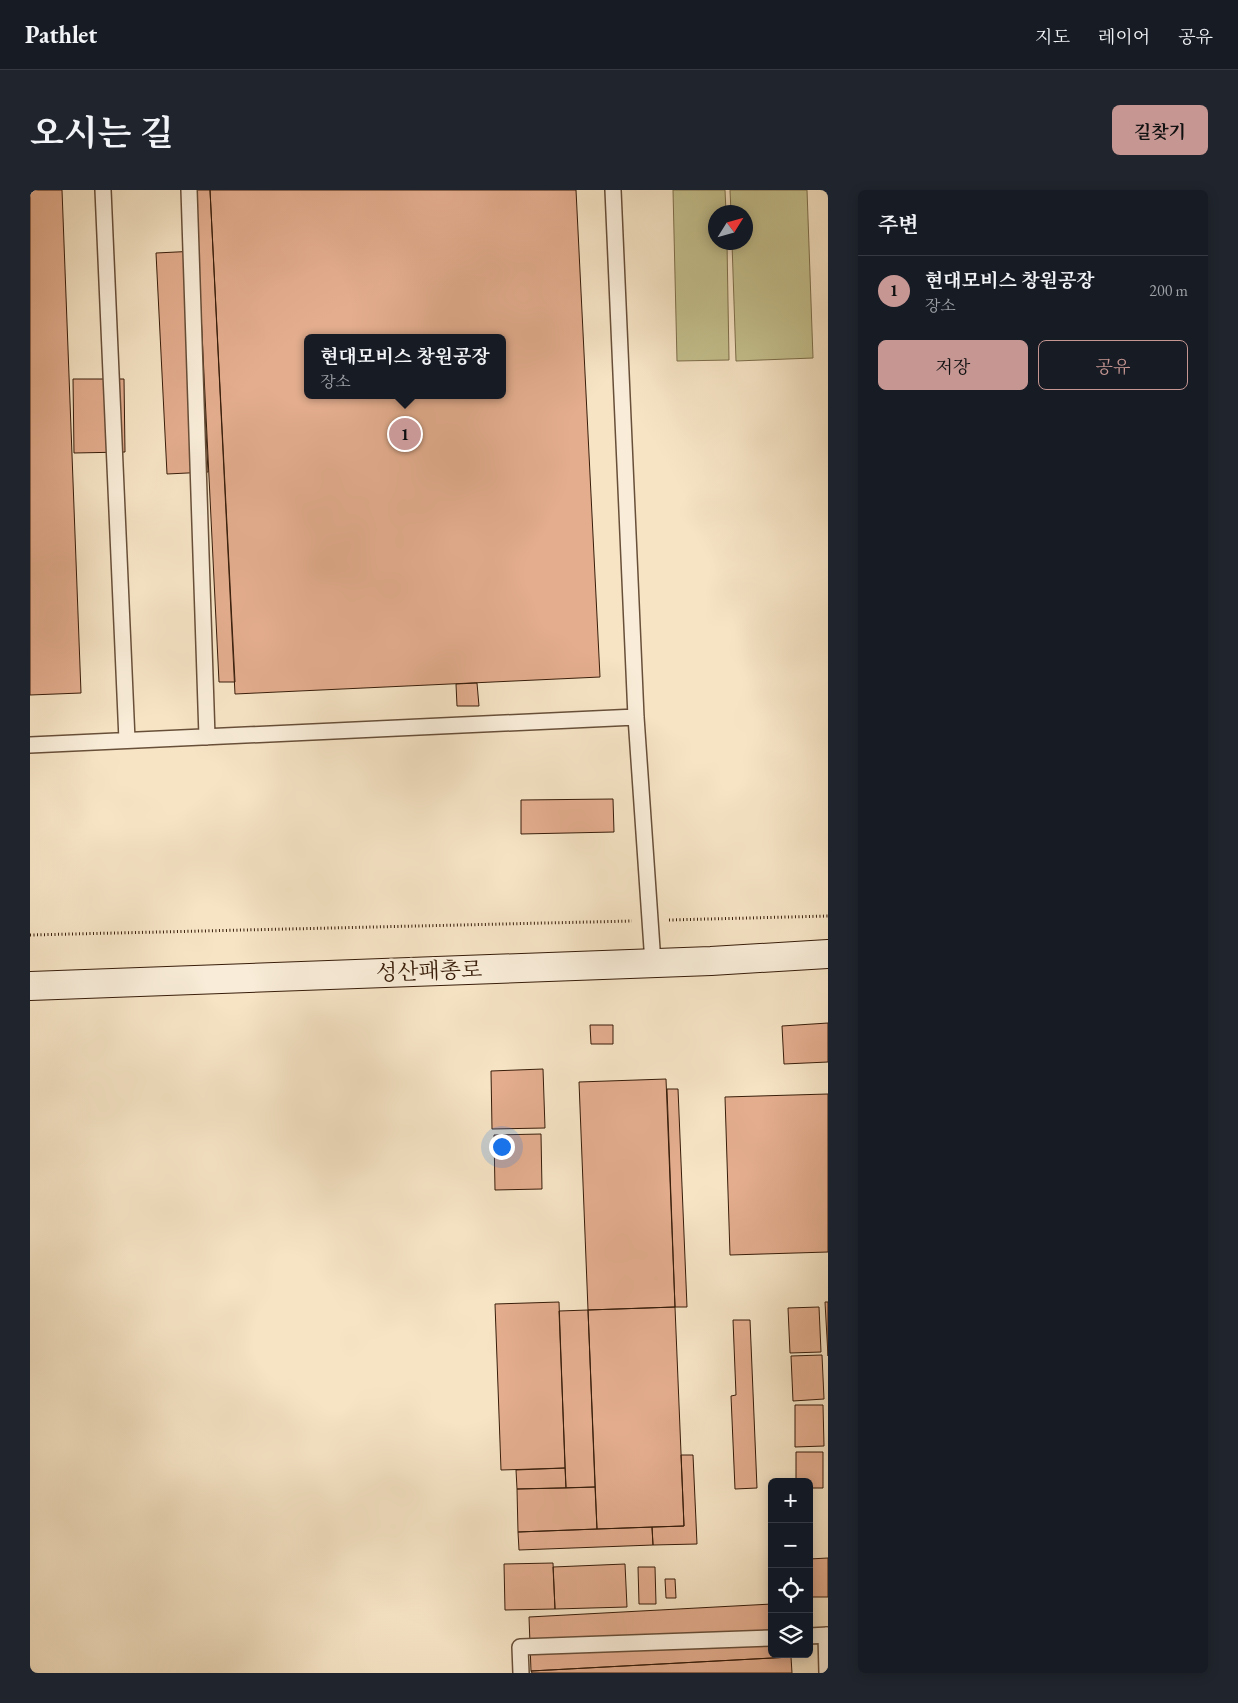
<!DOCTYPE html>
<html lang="ko">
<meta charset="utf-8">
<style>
body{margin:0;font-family:"EB Garamond","Noto Serif KR",serif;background:#20242c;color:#f1f3f6}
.controls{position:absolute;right:15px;bottom:15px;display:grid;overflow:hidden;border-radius:8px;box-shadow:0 2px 12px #0003}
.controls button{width:45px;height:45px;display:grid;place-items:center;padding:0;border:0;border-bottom:1px solid #363941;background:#171b24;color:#f1f3f6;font:25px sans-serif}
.compass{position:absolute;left:678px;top:15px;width:45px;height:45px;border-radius:50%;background:#171b24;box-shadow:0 2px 12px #0003;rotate:53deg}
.you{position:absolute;left:471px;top:956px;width:18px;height:18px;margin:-12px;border:4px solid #fff;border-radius:50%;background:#1a73e8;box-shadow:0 0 0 8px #1a73e833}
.badge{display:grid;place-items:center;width:32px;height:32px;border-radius:50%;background:#c59692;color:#111;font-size:16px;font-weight:700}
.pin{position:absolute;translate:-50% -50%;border:2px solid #fff;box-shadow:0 1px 5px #0006}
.popup{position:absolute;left:274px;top:144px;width:202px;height:65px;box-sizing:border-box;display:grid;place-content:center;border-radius:8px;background:#171b24;filter:drop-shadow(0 1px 4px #0005);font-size:16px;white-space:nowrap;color:#9ea1a6}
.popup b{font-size:19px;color:#f1f3f6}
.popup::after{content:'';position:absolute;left:50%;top:100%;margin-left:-10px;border:10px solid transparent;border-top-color:#171b24}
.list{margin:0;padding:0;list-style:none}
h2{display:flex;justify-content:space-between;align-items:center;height:65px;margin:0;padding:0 20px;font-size:21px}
h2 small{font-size:16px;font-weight:400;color:#9ea1a6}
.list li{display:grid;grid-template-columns:32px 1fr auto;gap:15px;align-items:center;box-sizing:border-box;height:70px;padding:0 20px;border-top:1px solid #363941}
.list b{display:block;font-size:19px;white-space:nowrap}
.list p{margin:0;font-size:16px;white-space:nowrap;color:#9ea1a6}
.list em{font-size:16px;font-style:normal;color:#9ea1a6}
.actions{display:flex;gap:10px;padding:15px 20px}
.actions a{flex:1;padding:11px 0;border:1px solid #c59692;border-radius:8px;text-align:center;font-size:18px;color:#c59692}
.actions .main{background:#c59692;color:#111}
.icon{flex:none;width:28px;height:28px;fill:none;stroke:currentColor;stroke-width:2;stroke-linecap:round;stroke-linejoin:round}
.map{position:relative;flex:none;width:798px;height:1483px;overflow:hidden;border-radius:8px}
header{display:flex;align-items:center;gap:30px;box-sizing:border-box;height:70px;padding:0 25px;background:#171b24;border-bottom:1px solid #363941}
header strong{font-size:24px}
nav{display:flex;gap:28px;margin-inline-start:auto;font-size:18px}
.intro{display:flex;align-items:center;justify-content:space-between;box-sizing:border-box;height:120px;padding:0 30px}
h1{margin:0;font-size:35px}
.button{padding:12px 22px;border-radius:8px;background:#c59692;color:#111;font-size:18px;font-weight:700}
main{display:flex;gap:30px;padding:0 30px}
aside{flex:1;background:#171b24;border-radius:8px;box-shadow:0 2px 12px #0003}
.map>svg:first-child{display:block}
.green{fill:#c4c18f;stroke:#7e6f4c}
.building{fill:#e3ad8e;stroke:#381d0a;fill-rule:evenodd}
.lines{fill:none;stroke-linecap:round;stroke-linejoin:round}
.service-casing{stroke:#684f39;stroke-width:18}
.secondary-casing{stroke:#381d0a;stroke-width:30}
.path{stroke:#381d0a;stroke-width:3;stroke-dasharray:1 2.5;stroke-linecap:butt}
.service{stroke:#f9edd9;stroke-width:15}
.secondary{stroke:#f9edd9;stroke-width:28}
.labels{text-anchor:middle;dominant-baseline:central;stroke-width:5;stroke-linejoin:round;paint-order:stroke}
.street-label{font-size:22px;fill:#381d0a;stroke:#f9edd9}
</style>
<header>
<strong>Pathlet</strong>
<nav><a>지도</a><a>레이어</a><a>공유</a></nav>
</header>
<div class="intro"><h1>오시는 길</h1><a class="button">길찾기</a></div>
<main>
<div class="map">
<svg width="798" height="1483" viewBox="0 0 798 1483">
<rect width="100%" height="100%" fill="#f6e4c5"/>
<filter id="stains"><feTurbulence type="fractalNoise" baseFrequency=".004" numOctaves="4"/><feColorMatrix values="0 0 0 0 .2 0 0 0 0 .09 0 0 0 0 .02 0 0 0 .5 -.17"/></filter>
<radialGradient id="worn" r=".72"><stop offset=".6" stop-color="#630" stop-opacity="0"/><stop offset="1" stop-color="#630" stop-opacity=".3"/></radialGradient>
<path class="green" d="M643,0H695L696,22H686V52L697,53L699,170L647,171Z
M700,0H777L783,168L706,171L702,53L716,52V22H701Z"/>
<path class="building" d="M0,0H32L51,503L0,505Z
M165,0H180L205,492H189Z
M180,0H546L570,487L205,504ZM278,148H472V205H278Z
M167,61L178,282L137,284L126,63Z
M43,189H94L95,262L44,263Z
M447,493L449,516H427L426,494Z
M583,609L584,642L491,644V610Z
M798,833V872L754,874L752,836Z
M560,835H583V854H561Z
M513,879L515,938L462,939L461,881Z
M636,889L645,1117L558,1120L549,892Z
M637,899H648L657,1117H645Z
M798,904V1062L700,1065L695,907Z
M511,944L512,999L465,1000L464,945Z
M529,1112L535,1278L471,1280L465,1114Z
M795,1112H798V1166Z
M645,1117L654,1336L567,1339L558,1120Z
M789,1117L791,1162L760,1163L758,1118Z
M558,1120L565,1297L536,1298L529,1121Z
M703,1130H720L727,1298L705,1299L701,1206L706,1205Z
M792,1165L794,1209L763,1211L761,1166Z
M765,1215H793L794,1256L765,1257Z
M766,1262H793V1298H779V1292H766Z
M651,1265H663L667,1354L623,1355L622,1337L654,1336Z
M535,1278L536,1298L487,1299L486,1280Z
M565,1297L567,1339L488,1342L487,1299Z
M622,1337L623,1355L489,1360L488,1342Z
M798,1368V1407H779V1369Z
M523,1373L525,1419L475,1420L474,1374Z
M595,1374L597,1417L525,1419L523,1377Z
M608,1377H625L626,1414H609Z
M635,1389H645L646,1408H636Z
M742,1414V1464H761V1467L501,1481L499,1427Z
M761,1467L762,1483H502L501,1481Z"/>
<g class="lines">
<g class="service-casing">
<path id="service" d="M73,0L97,550
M159,0L177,547
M583,0L606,527L623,773
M0,555L606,527
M796,1445L797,1483
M779,1446L798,1445
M491,1483L490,1457L742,1448"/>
</g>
<g class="secondary-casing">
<path id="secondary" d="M0,796L681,771L798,764"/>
</g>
<path class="path" d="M639,730L798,726
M0,745L602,731"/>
<use href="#service" class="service"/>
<use href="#secondary" class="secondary"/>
</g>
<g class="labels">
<g class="street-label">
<text transform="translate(399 781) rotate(-2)">성산패총로</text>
</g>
</g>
<rect width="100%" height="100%" filter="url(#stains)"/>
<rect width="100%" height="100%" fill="url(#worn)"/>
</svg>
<div class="controls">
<button>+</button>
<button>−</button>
<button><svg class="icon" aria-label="locate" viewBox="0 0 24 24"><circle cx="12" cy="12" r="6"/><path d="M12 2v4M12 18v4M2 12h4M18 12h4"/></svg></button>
<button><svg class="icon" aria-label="layers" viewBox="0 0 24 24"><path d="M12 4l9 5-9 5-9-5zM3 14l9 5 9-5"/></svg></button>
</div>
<svg class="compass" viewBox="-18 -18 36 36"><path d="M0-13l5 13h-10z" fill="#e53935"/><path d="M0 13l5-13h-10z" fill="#9ea1a6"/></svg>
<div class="you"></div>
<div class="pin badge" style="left:375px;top:244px">1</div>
<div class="popup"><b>현대모비스 창원공장</b>장소</div>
</div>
<aside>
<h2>주변<small></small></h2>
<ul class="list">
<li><span class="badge">1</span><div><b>현대모비스 창원공장</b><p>장소</p></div><em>200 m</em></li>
</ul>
<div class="actions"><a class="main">저장</a><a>공유</a></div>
</aside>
</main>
